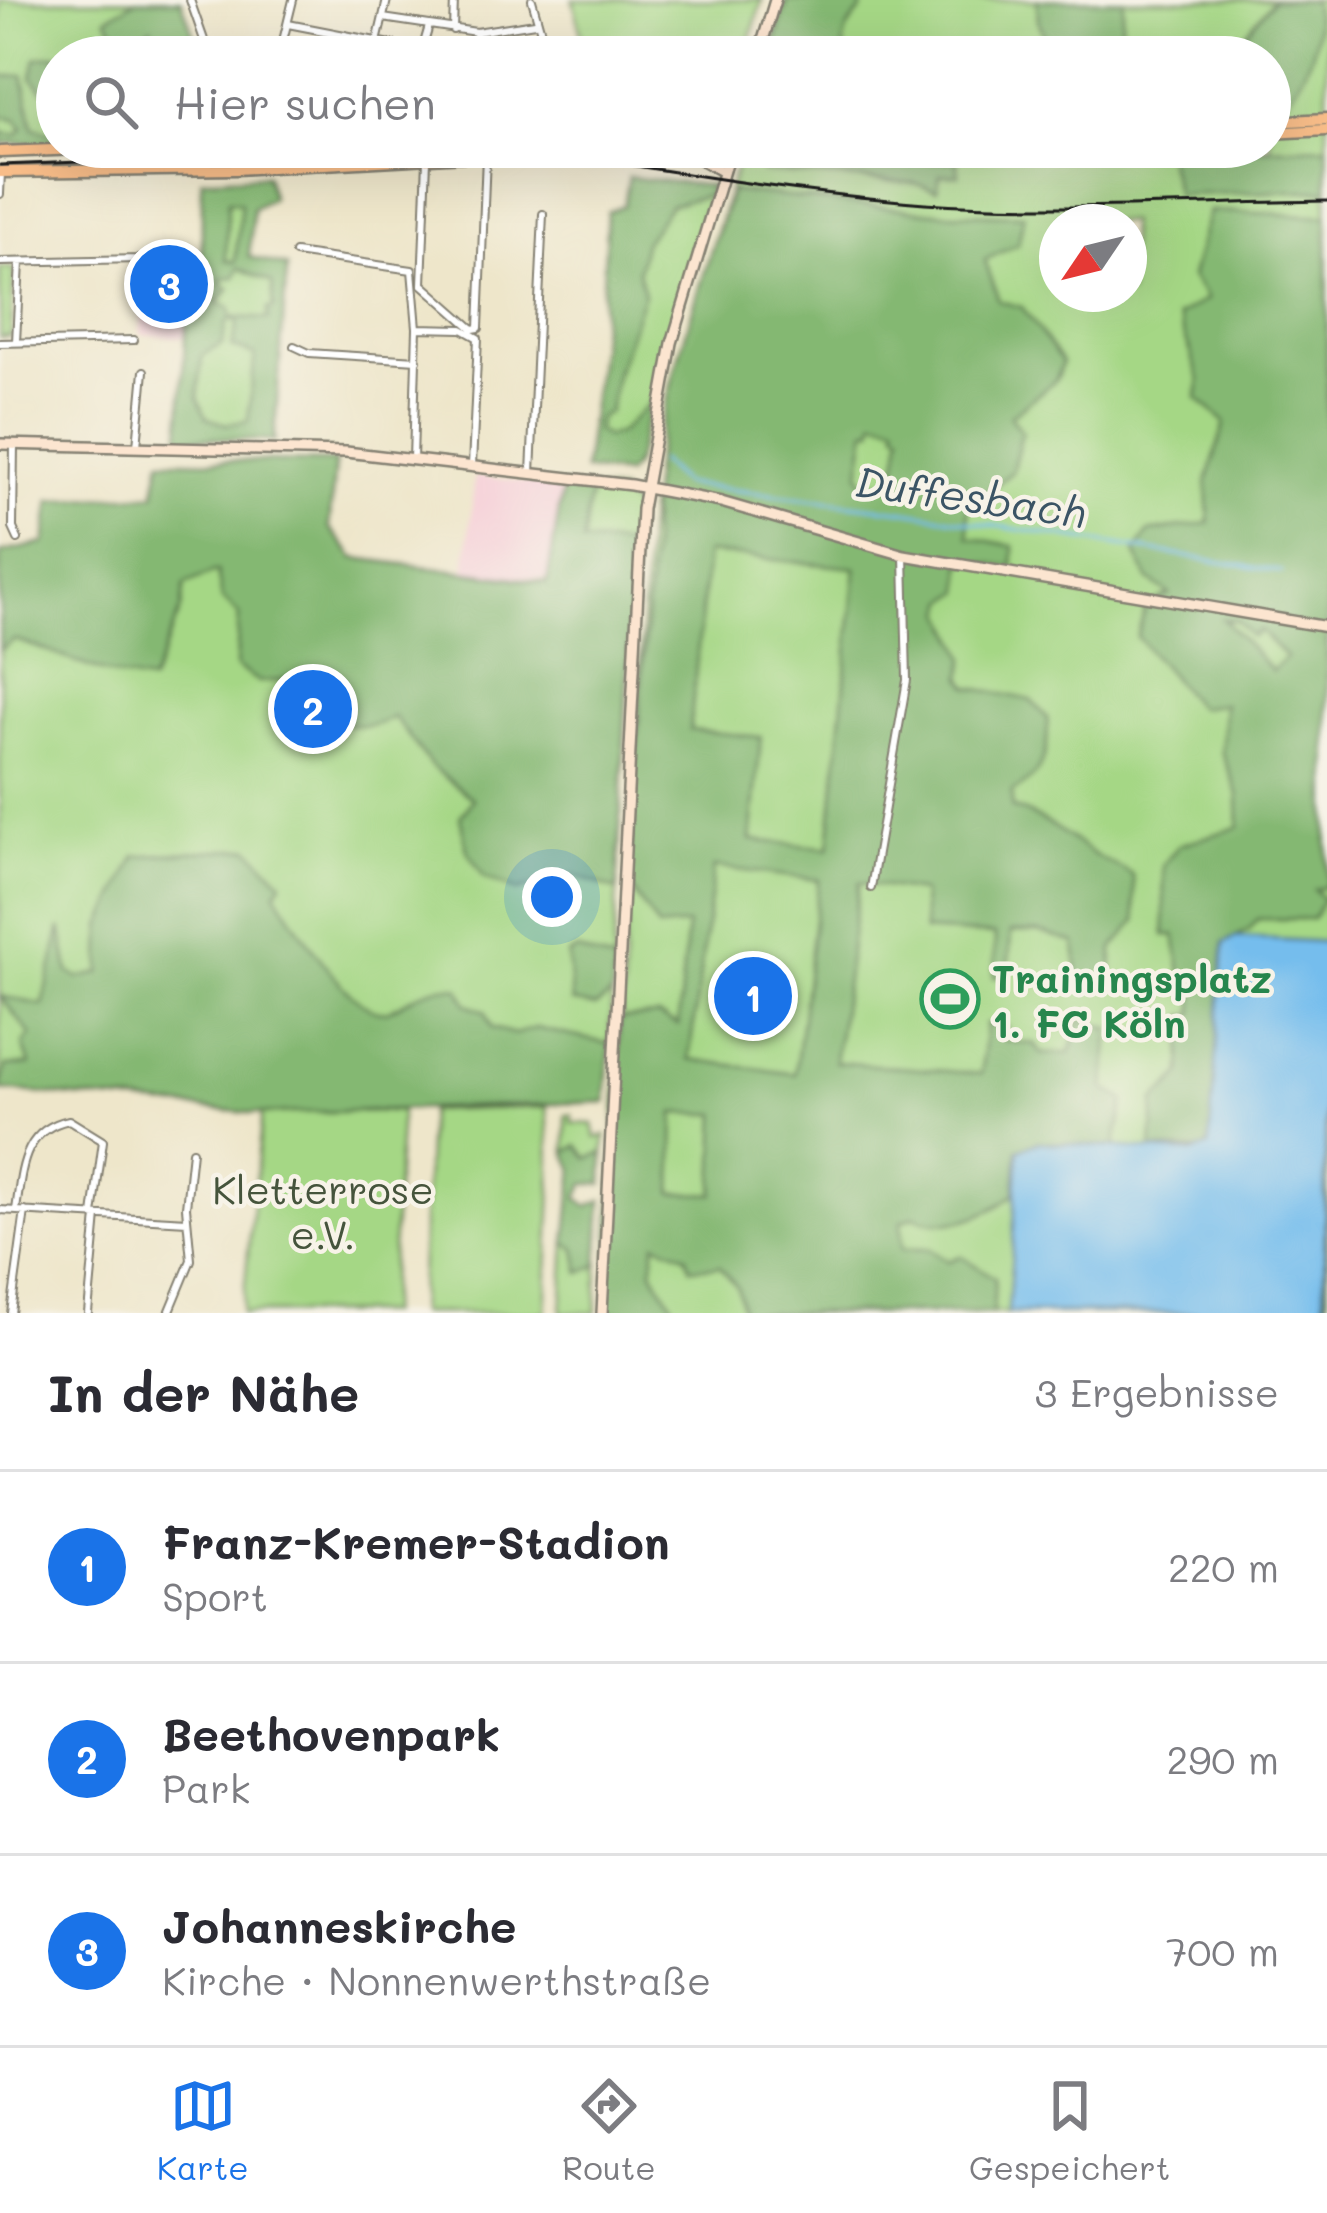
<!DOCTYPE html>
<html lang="de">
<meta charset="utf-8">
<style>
body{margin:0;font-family:Mali,sans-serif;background:#f2f2f3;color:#2b2b33}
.compass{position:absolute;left:1039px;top:204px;width:108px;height:108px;border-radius:50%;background:#fff;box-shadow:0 12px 48px #0002;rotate:235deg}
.you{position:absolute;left:552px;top:897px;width:42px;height:42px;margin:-30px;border:9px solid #fff;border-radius:50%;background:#1a73e8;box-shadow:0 0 0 18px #1a73e833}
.badge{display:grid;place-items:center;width:78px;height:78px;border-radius:50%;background:#1a73e8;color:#fff;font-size:39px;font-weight:700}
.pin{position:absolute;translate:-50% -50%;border:6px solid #fff;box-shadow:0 3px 12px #0006}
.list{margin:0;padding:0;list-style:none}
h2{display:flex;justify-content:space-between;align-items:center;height:156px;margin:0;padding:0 48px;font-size:51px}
h2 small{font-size:39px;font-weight:400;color:#7c7c81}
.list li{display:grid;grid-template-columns:78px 1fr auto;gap:36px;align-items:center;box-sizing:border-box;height:192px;padding:0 48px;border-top:3px solid #e1e1e2}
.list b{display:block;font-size:45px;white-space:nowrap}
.list p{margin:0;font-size:39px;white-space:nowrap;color:#7c7c81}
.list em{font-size:39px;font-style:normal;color:#7c7c81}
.icon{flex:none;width:66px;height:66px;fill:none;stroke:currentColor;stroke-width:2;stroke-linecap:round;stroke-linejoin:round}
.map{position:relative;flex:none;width:1327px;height:1313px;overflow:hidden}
.search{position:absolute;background:#fff;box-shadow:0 12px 48px #0002;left:36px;right:36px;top:36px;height:132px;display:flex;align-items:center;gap:30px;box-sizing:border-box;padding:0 42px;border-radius:66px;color:#7c7c81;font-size:45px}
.sheet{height:732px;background:#fff}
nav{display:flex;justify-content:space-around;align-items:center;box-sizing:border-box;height:168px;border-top:3px solid #e1e1e2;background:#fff;font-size:33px;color:#7c7c81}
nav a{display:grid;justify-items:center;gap:6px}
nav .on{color:#1a73e8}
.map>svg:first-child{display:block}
.built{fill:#f6cfd8}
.green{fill:#a5d785;stroke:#607a50;stroke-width:3;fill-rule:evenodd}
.forest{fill:#84b872;stroke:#506a47;stroke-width:3;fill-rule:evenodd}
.water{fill:#75bded;stroke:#486c84;stroke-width:3}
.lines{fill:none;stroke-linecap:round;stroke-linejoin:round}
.stream{stroke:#75bded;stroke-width:3}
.street-casing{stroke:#858173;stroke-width:10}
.secondary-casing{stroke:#858173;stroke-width:14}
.primary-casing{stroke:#858173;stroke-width:15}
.street{stroke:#fff;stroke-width:6}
.secondary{stroke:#fce5d0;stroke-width:9}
.primary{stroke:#f8bd89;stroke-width:10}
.tram{stroke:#1c1c1c;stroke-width:3}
.labels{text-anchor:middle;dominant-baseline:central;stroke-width:9;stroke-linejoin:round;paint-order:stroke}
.leisure-label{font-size:39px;font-weight:bold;fill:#27864d;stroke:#f7f3e8;text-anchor:start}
.park-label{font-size:39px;fill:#45543c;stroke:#f7f3e8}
.water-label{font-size:42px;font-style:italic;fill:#3b5465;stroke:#f7f3e8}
</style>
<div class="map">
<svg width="1327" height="1313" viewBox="0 0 1327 1313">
<rect width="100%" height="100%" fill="#f7f3e8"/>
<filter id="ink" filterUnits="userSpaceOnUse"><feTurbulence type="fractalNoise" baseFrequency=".00833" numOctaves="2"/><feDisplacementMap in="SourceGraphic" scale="24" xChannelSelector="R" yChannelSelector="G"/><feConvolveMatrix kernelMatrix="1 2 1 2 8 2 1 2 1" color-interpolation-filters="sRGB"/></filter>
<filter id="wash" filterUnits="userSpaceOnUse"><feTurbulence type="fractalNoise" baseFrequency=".004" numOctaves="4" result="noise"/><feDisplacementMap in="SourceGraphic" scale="48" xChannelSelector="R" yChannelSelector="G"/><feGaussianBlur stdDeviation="2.7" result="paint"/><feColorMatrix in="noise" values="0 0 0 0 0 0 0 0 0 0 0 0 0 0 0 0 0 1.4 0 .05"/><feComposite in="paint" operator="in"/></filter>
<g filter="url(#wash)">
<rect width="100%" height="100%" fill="#eee6ca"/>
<path class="built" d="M143,304L188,308L186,338L140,334Z
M475,476L563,487L548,579L465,572Z"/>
<path class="green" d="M0,0H181L202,57H57V143H0Z
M573,0H762L745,57H580L581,33Z
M785,0H1327V1313H606L648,511L675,371L742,147H1270V57H768ZM1057,222H1129V294H1057Z
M266,175L272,198L253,208L249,257L287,267L274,441L180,437L189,264L202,265V179Z
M629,177L711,186L634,465L626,475L584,470L600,345L607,212L624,205Z
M0,268H14L11,336L0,337Z
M161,460L335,462L329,527L355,558L548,582L563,487L622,492L636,512L606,1102L315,1112L401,1111L388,1313H242L262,1114L0,1090V553L45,543L51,501L154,495Z
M547,1107L552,1192L546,1313H418L429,1111Z
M566,1115H572V1123L593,1124L596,1138L605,1135L604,1153L588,1158L577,1146L566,1152Z
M566,1243L576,1249L581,1272L598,1265L596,1313H562Z"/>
<path class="forest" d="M136,0H181L202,57H167L171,54L165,43L162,53H156L151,28L138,37V57H117L116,33L106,18Z
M787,0H861L862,10C849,23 839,38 846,57H771Z
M1037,0H1124L1119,57H1054L1038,20Z
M1273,0H1312C1326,45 1302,75 1279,112L1272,113L1270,57L1228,56Z
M55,55L62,57H57V87L47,94L32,78L36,58Z
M23,75L33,127L57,135V143H0L3,133L17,135L23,128L16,119L0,116V77Z
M1327,146V190L1176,195L1166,152Z
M957,160L959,175H940L937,190L914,183L762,172L763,165Z
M266,175L272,198L253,208L249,257L287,267L274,441L180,437L189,264L202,265V179ZM228,201L241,203L235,262L226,260ZM239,268L272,283L274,308L268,309V319L231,317L230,308L217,302L230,289L222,285L223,278L235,277ZM227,321H238L232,347L255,355L248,421L226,424L207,418L198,398L202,356L222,344Z
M629,177L711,186L708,195L670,205L644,243L638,271L644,294L616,373L609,412L600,417L596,430L606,437L619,433L652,401L634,465L626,475L584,470L600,345L607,212L624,205Z
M731,191L943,213L1024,215L1018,244L985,260L999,301L1022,307L1062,362L1056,380L1010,416L1022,432L1012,472L968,508L969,537L1014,546L1013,567L972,561L962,564V592L948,600L945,612L966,658L963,677L969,687L1031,700L1047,718C1050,752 1043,776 1012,792V808C1047,818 1068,838 1098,857C1110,864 1123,867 1133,876L1136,921L1113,949L1112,980L1086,986L1079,980L1075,943L1040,932H1011L1008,975L994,977L995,935L924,931L922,892L859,883L835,1062L981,1074L986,1024L1007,1027L1005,1041L1035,1044L1042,1054L1070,1053L1080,1019L1110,1028L1105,1089L1125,1100L1115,1147L1038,1142L1018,1149L1015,1194C988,1216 948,1232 914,1216L901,1222L902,1249H930L948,1261L961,1256L995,1278L993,1313H743L737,1287L720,1266L691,1268L686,1255L656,1243L652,1270L678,1313H606L620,1019L658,1016L678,1025L687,925L658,928L627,882L652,541C640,448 702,283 731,191ZM875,420L897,424V431L902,433L894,482L865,483L860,474L867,429H873ZM707,553L856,568L829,848L751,840L761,737L690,730ZM714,867L819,880L795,1074L689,1059ZM675,1113L717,1114L714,1194L673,1193Z
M1209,211L1327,216V886L1314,890L1323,899L1313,919H1258L1249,930L1224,943L1211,1141L1204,1151L1152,1149L1155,1101L1182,1074L1184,1016L1194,1014L1195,993L1184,990L1175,935H1165L1163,865L1179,845L1239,827L1238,794L1222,752L1224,704L1198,708L1137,637L1146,606L1169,594L1148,579L1135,552L1149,532L1209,523L1207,482L1225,422L1197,398L1200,380L1178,316L1207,299L1191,277ZM1223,619L1237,621L1252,637L1260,631L1286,657L1272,671Z
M161,460L335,462L329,527L355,558L547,583L563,487L591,488L583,542L633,545L617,891L574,875L517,891L484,877L467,850L460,817L473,799L432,767L394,717C353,740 320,716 297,679L259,682L236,667L239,615L222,598L217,571L185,584L181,609L151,682C102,677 61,653 14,640L0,650V553L45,543L51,501L155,494Z
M250,848L282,882L276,892C292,918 357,1025 389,1010C415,998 429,982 459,988L467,1004L485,1011L492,1028L515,1034L536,1028L610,1044L606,1102L262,1114L0,1090L6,1066L30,1065L23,1044L31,1035L0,996L43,1005L61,927L69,972L78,978L101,973L102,926L136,856Z
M578,950L614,963L612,995L595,1007L572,1002L568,955Z
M578,1146L588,1158L604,1153L603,1184H585L578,1198L588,1206L602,1200L598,1265L581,1273L576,1249L566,1243L574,1170L566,1152Z"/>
<path class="water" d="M1236,937L1327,942L1324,1313H1008L1019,1149L1038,1142L1193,1153L1209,1147L1224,943Z"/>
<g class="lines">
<path class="stream" d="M659,461L683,484L898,510L1282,572"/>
</g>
</g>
<g filter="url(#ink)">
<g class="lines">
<g class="street-casing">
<path id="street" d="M190,0L210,57
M532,0L545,46
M383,18L476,32L535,23
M288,24L422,50L429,26
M453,30L454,0
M476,32L477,57
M377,42L387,0
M279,57L293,0
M427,160L422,284L473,329L479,328L486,156
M0,194L1,172
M295,253L412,270L417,328L413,459
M0,262L140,259L158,254
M417,328L462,329L478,338L472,466
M16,342L20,262
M0,343L134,340
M294,346L309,353L417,360
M14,444L13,528L18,539
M137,446L144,371
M531,473L543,214
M871,888L907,680L904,555
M0,1210L187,1221
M16,1210C22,1170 22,1130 69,1120L103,1141L93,1215
M11,1313L25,1211
M88,1313L97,1216
M169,1313L191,1260L186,1207L192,1151"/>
</g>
<g class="secondary-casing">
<path id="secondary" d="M758,57L775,0
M679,147L723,172
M0,444L346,452L631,485L721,502L904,555L1327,627
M602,1313L642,509L672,343L731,147"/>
</g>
<g class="primary-casing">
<path id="primary" d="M1270,122L1327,119
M1270,133L1327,130
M603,148L682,147
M0,152L135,147
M240,167L257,147
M0,172L236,169L604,148"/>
</g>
<use href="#street" class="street"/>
<use href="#secondary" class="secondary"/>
<use href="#primary" class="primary"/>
<path class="tram" d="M517,147C652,168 788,193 925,203C1058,212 1193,203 1327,201
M0,165L481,147"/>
</g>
</g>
<defs>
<g id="stadium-ring" transform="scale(3)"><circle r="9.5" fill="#f7f3e8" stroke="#2e9e5b" stroke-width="1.5"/><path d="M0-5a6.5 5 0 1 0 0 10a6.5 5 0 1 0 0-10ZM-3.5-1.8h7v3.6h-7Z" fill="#2e9e5b"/></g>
</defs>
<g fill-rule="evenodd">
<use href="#stadium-ring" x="950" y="999"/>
</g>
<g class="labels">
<g class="leisure-label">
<text x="992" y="977">Trainingsplatz<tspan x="992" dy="45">1. FC Köln</tspan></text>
</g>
<g class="park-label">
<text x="323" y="1188">Kletterrose<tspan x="323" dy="45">e.V.</tspan></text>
</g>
<g class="water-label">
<text transform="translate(971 496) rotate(8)">Duffesbach</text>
</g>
</g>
</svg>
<svg class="compass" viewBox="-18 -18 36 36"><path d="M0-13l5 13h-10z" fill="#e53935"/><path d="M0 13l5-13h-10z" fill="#7c7c81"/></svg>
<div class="you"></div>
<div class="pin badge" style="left:753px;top:996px">1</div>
<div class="pin badge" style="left:313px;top:709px">2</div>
<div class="pin badge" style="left:169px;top:284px">3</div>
<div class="search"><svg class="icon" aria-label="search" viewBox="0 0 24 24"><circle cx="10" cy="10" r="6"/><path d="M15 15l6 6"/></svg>Hier suchen</div>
</div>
<section class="sheet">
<h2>In der Nähe<small>3 Ergebnisse</small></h2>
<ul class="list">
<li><span class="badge">1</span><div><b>Franz-Kremer-Stadion</b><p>Sport</p></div><em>220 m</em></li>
<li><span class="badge">2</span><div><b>Beethovenpark</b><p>Park</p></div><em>290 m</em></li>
<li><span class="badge">3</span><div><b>Johanneskirche</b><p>Kirche · Nonnenwerthstraße</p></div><em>700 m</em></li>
</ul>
</section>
<nav>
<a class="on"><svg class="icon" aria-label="map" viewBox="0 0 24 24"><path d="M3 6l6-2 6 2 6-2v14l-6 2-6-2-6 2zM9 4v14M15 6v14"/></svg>Karte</a>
<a><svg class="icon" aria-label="directions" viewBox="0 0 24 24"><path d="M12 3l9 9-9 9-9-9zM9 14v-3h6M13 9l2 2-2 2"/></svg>Route</a>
<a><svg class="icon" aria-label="saved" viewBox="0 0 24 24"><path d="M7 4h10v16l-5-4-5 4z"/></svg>Gespeichert</a>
</nav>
